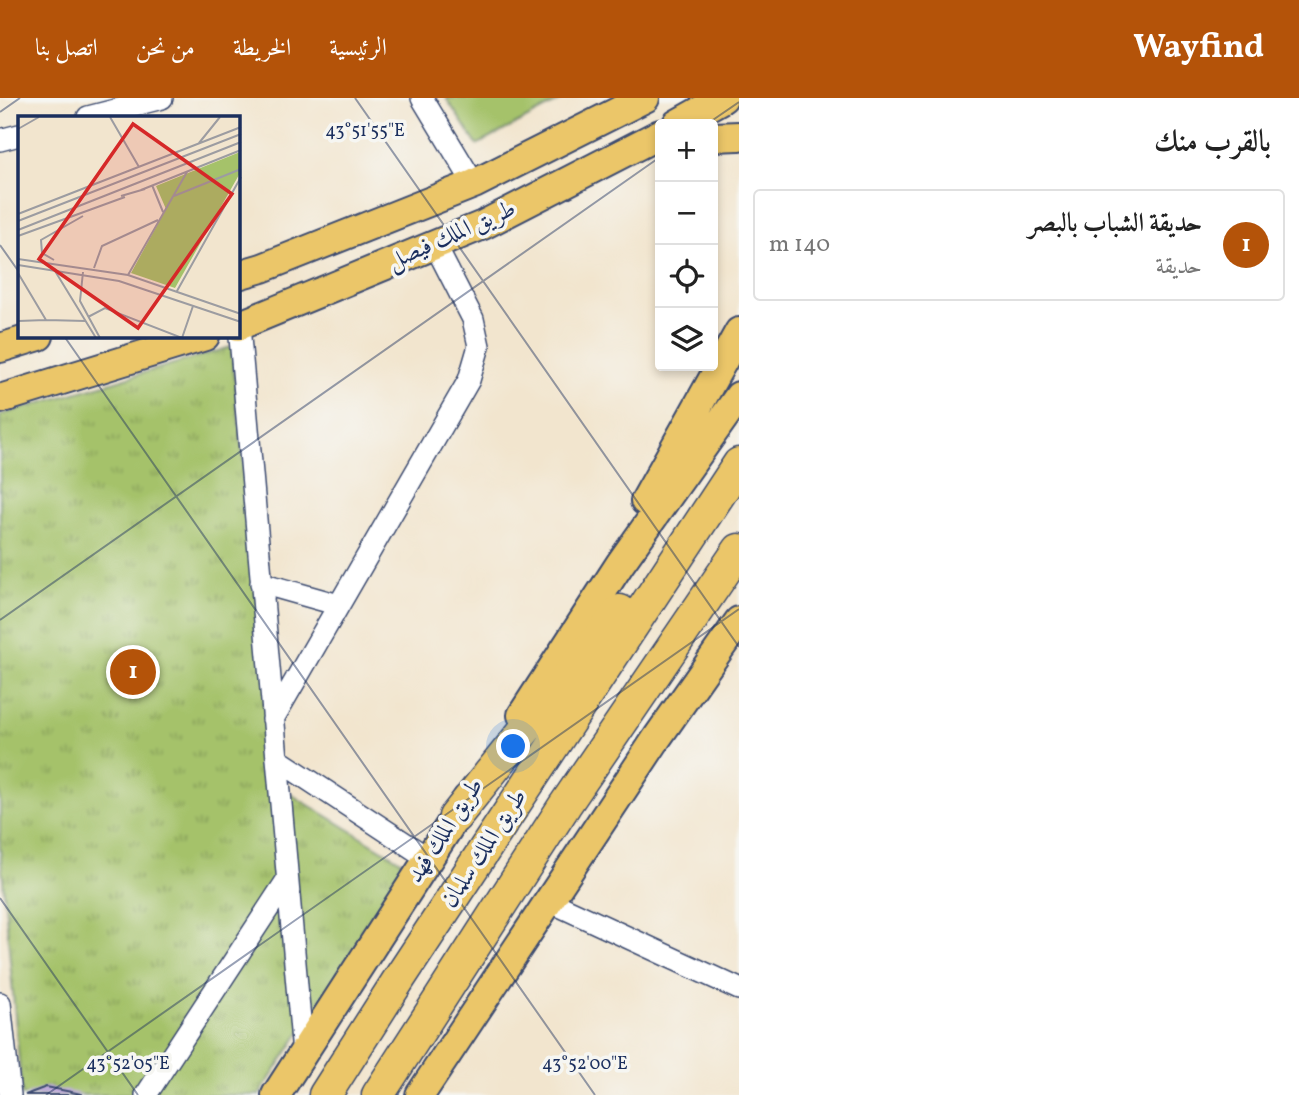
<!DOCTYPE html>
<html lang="ar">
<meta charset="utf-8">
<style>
body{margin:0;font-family:Vollkorn,Amiri,serif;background:#f6f6f6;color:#222;direction:rtl}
.controls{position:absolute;right:21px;top:21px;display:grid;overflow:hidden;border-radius:7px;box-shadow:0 4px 10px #0003}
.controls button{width:63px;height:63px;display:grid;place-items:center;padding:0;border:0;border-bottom:2px solid #e0e0e0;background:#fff;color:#222;font:35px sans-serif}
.you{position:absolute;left:514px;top:649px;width:24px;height:24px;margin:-18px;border:5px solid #fff;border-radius:50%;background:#1a73e8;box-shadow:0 0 0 10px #1a73e833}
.badge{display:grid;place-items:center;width:46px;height:46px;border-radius:50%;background:#b45309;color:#fff;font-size:23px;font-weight:700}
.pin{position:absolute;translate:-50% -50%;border:4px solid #fff;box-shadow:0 2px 7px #0006}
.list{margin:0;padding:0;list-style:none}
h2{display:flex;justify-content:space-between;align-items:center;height:91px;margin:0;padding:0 28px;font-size:30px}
h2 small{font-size:23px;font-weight:400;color:#767676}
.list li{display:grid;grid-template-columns:46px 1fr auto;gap:21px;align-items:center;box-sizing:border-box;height:112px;margin:0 14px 14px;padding:0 14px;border:2px solid #e0e0e0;border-radius:7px}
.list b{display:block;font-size:26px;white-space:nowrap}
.list p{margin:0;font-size:23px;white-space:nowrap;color:#767676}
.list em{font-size:23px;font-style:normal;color:#767676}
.icon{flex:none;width:38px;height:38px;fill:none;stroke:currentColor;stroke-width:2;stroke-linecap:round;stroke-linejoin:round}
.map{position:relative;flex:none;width:739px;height:997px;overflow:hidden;direction:ltr}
header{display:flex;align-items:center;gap:42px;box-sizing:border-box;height:98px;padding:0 35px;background:#b45309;color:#fff}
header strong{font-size:33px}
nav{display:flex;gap:38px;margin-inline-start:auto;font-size:24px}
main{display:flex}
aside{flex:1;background:#fff}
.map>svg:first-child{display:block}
.grass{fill:#a5c26a;stroke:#607864;stroke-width:2}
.park{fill:url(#park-tufts);stroke:#607864;stroke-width:2}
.building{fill:#bfa6de}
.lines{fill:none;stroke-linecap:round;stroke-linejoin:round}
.minor-casing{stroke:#3b4a6f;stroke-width:24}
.major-casing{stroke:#3b4a6f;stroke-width:32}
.highway-casing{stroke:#3b4a6f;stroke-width:35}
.minor{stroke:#fff;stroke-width:21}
.major{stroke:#ebc669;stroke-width:28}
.highway{stroke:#ebc669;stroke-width:32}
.ticks{fill:none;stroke:#1b2f5e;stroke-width:2;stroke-opacity:0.45}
.labels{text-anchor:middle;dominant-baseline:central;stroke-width:7;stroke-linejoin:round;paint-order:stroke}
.street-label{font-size:24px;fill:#1b2f5e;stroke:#f6f6f2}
.inset-road{fill:none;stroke:#9c9ca1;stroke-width:2}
.view{fill:#d62828;fill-opacity:0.15;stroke:#d62828;stroke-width:3.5}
.inset-edge{fill:none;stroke:#1b2f5e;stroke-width:3.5}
.ticks-label{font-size:18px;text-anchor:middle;fill:#1b2f5e;stroke:#f6f6f2;stroke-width:7;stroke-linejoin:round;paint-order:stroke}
</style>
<header>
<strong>Wayfind</strong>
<nav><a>الرئيسية</a><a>الخريطة</a><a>من نحن</a><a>اتصل بنا</a></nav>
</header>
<main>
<aside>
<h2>بالقرب منك<small></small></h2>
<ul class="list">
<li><span class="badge">1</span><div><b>حديقة الشباب بالبصر</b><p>حديقة</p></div><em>140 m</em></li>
</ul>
</aside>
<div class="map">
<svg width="739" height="997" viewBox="0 0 739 997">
<defs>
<pattern id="park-tufts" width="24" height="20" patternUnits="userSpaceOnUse" patternTransform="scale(1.75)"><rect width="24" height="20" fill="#a5c26a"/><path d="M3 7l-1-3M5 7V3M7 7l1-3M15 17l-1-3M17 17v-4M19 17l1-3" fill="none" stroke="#869e5a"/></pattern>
</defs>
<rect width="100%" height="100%" fill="#f6f6f2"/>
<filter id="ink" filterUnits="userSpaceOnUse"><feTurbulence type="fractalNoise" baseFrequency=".0143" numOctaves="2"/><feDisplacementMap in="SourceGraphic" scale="14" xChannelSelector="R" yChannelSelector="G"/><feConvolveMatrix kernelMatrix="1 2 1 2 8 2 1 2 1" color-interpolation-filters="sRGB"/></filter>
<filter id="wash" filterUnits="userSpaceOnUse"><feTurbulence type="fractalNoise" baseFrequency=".00686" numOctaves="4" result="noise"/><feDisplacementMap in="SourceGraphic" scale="28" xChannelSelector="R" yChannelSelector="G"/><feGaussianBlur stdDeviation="1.57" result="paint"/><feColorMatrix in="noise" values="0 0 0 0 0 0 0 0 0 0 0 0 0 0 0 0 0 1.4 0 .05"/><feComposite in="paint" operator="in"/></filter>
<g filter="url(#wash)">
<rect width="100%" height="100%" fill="#f2e5ce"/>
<path class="grass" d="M446,0H565L477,47Z"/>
<path class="park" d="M231,249L279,689L409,768L259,997H22L0,749V317Z"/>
<g id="blocks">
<path class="building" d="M46,989L82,996V997H25Z"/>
</g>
</g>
<g filter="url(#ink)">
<use href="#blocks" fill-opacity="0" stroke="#3b4a6f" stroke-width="2"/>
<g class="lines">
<g class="minor-casing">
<path id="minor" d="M422,0L474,86
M88,19L162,0
M0,42L19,37
M239,228L303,956
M261,485L339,507
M273,621L469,282L479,248L473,221L435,147
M277,661L429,761
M549,803L739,891
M0,905L10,997
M146,997L287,782"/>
</g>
<g class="major-casing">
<path id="major" d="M677,26L723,0
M713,39L739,38
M238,177L262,170L474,86L645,0
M238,228L483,127L660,36
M0,250L39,238
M0,301L205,238
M645,403L739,234
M522,617L620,466L739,298
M276,997L467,701
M420,997L657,640L739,523"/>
</g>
<g class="highway-casing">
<path id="highway" d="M455,719L620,513
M325,997L401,878L739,366
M378,997L565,707L739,452"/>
</g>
<use href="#minor" class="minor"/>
<use href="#major" class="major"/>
<use href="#highway" class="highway"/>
</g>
</g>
<path class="ticks" d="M355,0L739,549M0,14L20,0M707,26L739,4M0,147L19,174M64,238L595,997M0,522L660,59M0,800L138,997M46,997L739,511"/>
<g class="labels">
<g class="street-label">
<text transform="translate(452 138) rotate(-24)">طريق الملك فيصل</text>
<text transform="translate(446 733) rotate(-57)">طريق الملك فهد</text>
<text transform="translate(485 751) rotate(-57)">طريق الملك سلمان</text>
</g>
</g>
<g transform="translate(18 18)">
<rect width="222" height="222" fill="#f2e5ce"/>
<path d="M222,36V57L157,172L113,157L148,93L138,70Z" fill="#a5c26a"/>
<path class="inset-road" d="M92,1L121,51M0,13L21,1M181,27L202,1M134,69L145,96M123,74L223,34M103,80L127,73M156,80L223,53M0,98L223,11M0,105L223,18M0,114L223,26M0,120L107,81M0,143L110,159L223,198M36,144L24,137L23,124L65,100M0,149L101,165L223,206M76,152L84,130L140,104M37,155L78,222M65,156L62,185L82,222M0,157L28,204L68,205M110,159L169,56M159,175L223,61M70,201L87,192L164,222L175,190M0,205L28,204"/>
<path class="view" d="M115,8L214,78L120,212L21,143Z"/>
<rect width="222" height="222" class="inset-edge"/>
</g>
<g class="ticks-label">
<text x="365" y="38">43°51'55"E</text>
<text x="128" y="971">43°52'05"E</text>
<text x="585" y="971">43°52'00"E</text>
</g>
</svg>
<div class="controls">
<button>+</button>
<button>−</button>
<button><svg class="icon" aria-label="locate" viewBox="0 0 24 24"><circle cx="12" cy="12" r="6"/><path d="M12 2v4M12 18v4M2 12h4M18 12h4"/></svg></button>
<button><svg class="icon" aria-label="layers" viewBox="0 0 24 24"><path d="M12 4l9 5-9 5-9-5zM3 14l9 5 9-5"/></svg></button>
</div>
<div class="you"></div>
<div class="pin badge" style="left:133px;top:574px">1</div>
</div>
</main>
